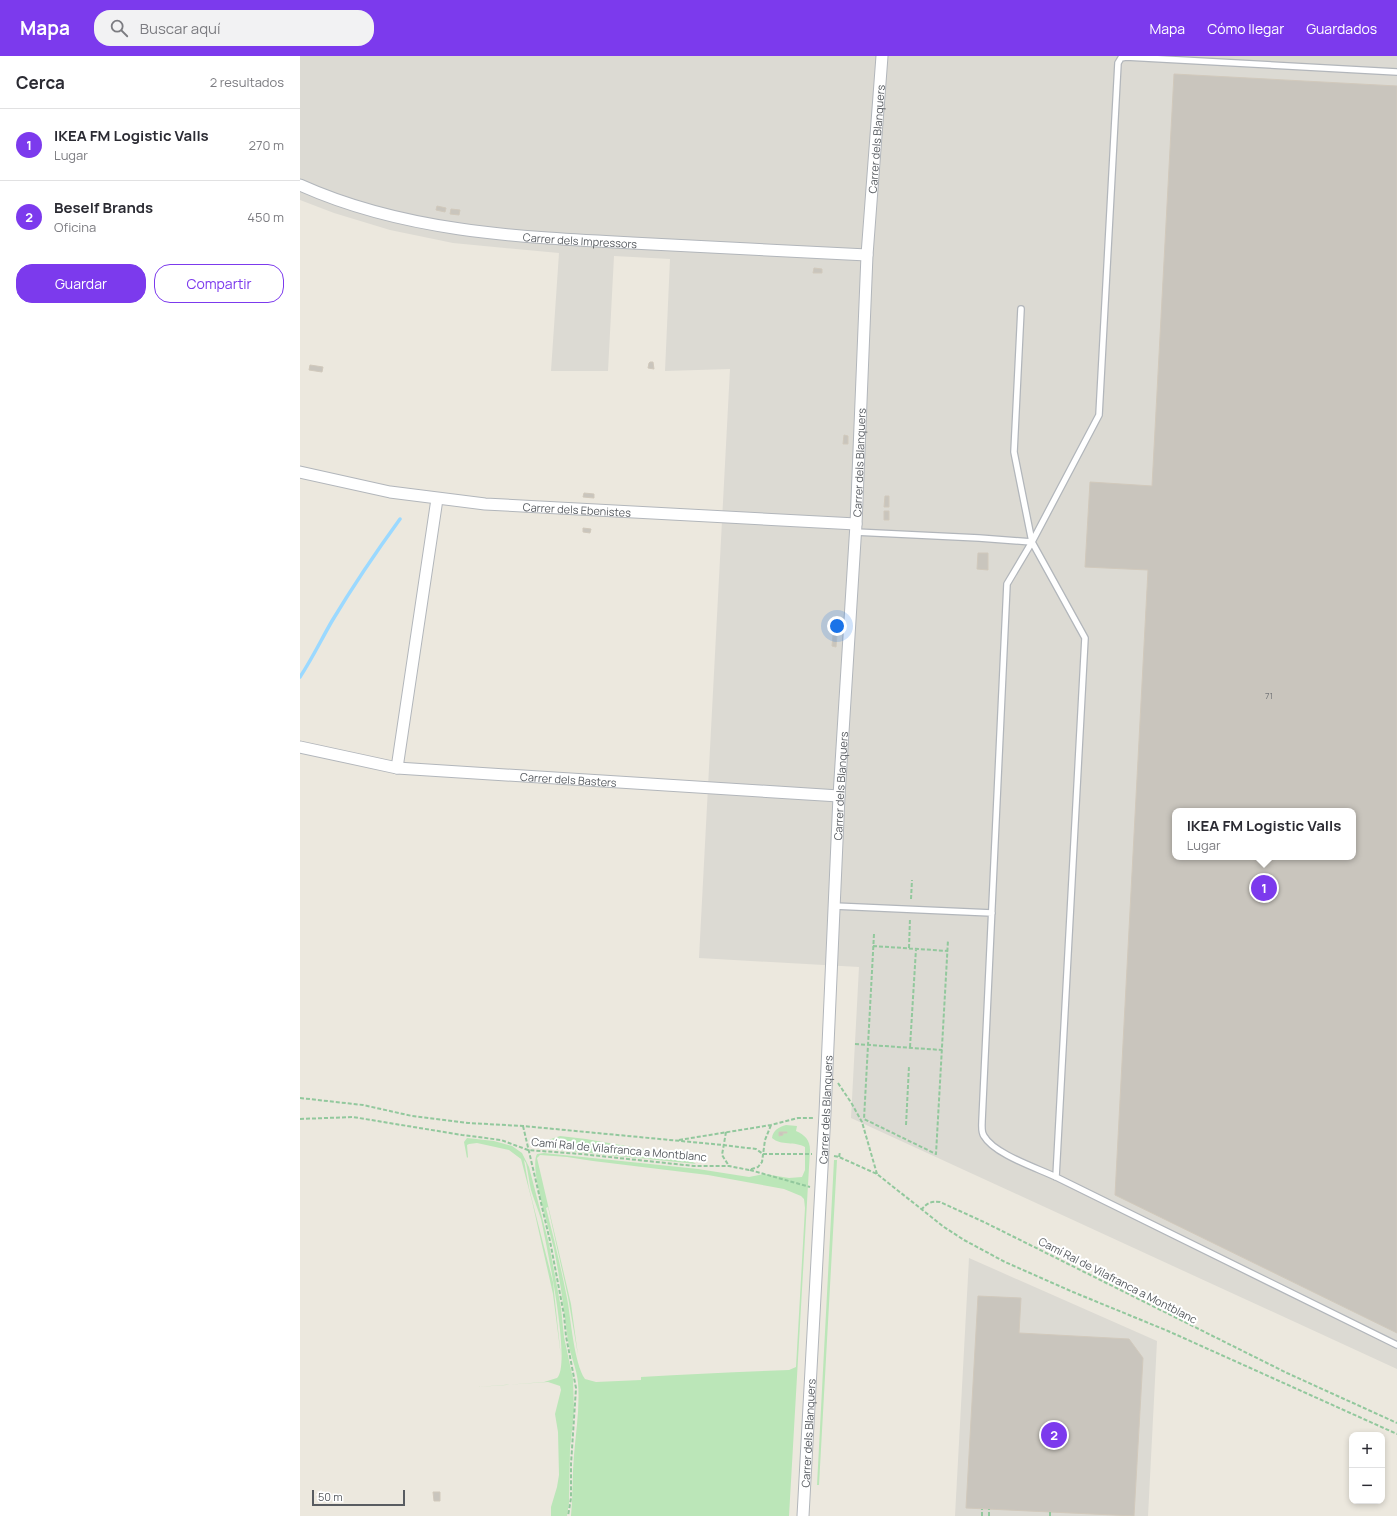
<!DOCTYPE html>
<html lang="es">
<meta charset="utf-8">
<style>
body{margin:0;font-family:Manrope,sans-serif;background:#f2f2f3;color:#2b2b33}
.controls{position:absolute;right:12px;bottom:12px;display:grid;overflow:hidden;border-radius:8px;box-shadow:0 2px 6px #0003}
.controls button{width:36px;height:36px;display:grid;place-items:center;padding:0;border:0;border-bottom:1px solid #e1e1e2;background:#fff;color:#2b2b33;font:20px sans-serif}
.scale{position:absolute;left:12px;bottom:10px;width:93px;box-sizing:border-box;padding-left:4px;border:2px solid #585c61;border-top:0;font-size:11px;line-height:14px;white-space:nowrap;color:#585c61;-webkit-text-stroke:3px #fff;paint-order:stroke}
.you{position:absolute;left:537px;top:570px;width:14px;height:14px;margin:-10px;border:3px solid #fff;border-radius:50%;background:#1a73e8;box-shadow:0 0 0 6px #1a73e833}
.badge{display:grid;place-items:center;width:26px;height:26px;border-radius:50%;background:#7c3aed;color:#fff;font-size:13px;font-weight:700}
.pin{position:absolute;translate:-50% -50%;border:2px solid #fff;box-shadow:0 1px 4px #0006}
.popup{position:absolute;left:872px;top:752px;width:184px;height:52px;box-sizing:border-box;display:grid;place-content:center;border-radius:8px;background:#fff;filter:drop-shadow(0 1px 3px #0005);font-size:13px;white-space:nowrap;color:#7c7c81}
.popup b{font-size:15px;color:#2b2b33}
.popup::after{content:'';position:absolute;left:50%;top:100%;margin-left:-8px;border:8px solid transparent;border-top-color:#fff}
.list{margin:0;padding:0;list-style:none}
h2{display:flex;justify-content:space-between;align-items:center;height:52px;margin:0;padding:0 16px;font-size:17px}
h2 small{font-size:13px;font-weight:400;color:#7c7c81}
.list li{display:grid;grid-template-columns:26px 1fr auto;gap:12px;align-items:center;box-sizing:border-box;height:72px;padding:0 16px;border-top:1px solid #e1e1e2}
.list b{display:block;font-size:15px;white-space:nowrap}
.list p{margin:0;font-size:13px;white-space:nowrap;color:#7c7c81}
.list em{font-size:13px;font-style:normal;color:#7c7c81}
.actions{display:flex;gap:8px;padding:12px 16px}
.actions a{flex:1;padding:9px 0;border:1px solid #7c3aed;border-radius:16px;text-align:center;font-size:14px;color:#7c3aed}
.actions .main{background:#7c3aed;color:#fff}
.icon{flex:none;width:22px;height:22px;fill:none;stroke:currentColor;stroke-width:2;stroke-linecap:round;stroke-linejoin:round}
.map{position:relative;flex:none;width:1097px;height:1460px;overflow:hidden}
header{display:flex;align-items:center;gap:24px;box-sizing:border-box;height:56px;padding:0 20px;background:#7c3aed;color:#fff}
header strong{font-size:19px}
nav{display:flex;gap:22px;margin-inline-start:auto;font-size:14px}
.search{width:280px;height:36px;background:#f2f2f3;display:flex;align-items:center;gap:10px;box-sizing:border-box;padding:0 14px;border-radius:16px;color:#7c7c81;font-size:15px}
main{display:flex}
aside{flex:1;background:#fff}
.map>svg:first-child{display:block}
.industrial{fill:#dcdad3;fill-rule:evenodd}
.green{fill:#bbe6b8;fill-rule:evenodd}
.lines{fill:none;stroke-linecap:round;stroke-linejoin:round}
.stream{stroke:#9bd9ff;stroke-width:3.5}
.building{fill:#c9c5bd;stroke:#d1c9bc;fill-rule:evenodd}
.service-casing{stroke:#b2b6bb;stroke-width:8}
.minor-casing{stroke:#b2b6bb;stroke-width:13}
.path{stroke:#92c89d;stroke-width:2;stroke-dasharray:4 2;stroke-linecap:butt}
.service{stroke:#fff;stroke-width:5.5}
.minor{stroke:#fff;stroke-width:11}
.labels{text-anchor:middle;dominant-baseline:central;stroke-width:4;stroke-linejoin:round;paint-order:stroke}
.number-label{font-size:9px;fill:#747678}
.street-label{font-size:11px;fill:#585c61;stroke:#fff}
</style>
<header>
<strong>Mapa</strong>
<div class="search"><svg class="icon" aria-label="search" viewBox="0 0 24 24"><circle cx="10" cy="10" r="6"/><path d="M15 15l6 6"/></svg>Buscar aquí</div>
<nav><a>Mapa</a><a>Cómo llegar</a><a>Guardados</a></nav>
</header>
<main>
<aside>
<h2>Cerca<small>2 resultados</small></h2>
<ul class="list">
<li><span class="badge">1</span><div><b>IKEA FM Logistic Valls</b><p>Lugar</p></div><em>270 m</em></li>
<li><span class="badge">2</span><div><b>Beself Brands</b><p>Oficina</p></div><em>450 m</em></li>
</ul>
<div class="actions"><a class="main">Guardar</a><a>Compartir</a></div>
</aside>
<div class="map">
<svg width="1097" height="1460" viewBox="0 0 1097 1460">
<rect width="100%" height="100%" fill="#ece8de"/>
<path class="industrial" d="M0,0H1097V1313L551,1062L559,911L399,902L430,313L365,315L370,203L314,200L308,315H251L259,197L153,187L90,174L34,157L0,144ZM875,755H1053V801H875Z
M669,1202L857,1285L848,1460H655Z"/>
<path class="green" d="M486,1069L497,1070L496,1075C505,1079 510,1084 510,1094L489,1460H271C273,1440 272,1420 274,1399C276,1375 280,1351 278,1327C277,1313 270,1299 268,1285C264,1254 260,1223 254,1193C250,1174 229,1113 237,1098L244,1097L398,1113L449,1121L464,1118L489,1122L502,1121L505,1114V1091C495,1085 481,1090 472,1082C473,1074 479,1071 486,1069ZM240,1099L267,1101L293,1105L408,1119L484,1133L501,1140L504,1143L505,1152L496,1311L489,1314C439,1316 391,1318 341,1321V1324L296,1326L285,1323C274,1307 271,1263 267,1242C261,1212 254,1182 246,1152L248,1151L268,1241L278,1299L271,1248L237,1102Z
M260,1080L286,1083L366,1097L391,1105L396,1108L241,1092L245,1085Z
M167,1082L194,1085L212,1090L222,1097L229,1111L249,1188L261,1252L264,1281L273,1323L274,1355L270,1393L269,1447L267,1460H251V1451L257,1431L259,1419L258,1376L255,1358L261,1334L260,1330L248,1326L177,1331L244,1326L257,1322C272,1308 246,1186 241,1163C238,1153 234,1144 231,1134C229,1125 228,1116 226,1107L224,1104L229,1132L253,1226L261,1301L253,1238L232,1145L221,1103L209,1094L177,1087L169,1088L167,1089L168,1101L167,1102L164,1086Z
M534,1104H537L519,1429H517Z"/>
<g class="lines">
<path class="stream" d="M0,621C12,603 21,584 32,565C53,530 76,496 100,463"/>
</g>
<path class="building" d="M874,18L1097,30V1277L815,1139L848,514L785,511L790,426L852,430ZM875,755H1053V801H875Z
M137,150L146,152L145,156L136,154Z
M151,153L160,154L159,159L150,158Z
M514,212L522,213V217H513Z
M350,306H353L354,313L348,312L349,307Z
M10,309L23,311L22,316L9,314Z
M544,379L548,380V388H543Z
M284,437L294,438V442L283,441Z
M585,440H589V451H584Z
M584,455H589V464H584Z
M283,472L291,473L290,477L283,476Z
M678,497H688V514L677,513Z
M533,579H537L536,591L532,590Z
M479,1076H487V1077H483V1079L479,1080Z
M678,1240L721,1242L719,1277L829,1283L843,1302L834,1460L666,1452Z
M133,1436H140V1445H134Z"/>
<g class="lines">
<g class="service-casing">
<path id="service" d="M1097,16L826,1L821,2L818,7L799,359L732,486L707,528L682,1065C682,1069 681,1076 684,1080C694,1098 737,1112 756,1121L1097,1289
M721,253L714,396L732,486L785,582L756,1121
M555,476L679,482L732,486
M534,850L692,857"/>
</g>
<g class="minor-casing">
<g id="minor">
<path id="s1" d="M0,129C104,176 219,181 332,187C410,191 489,195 567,199"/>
<path id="s2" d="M0,416L90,436L185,448L556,468"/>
<path id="s3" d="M0,691L97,712L539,740"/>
<path d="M97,712L137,443"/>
<path id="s4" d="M503,1460L525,1057L539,740L556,468L567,199L582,0"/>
</g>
</g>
<path class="path" d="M611,843L612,824
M574,878L564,1063L636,1098L648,884
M573,890L648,895
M609,892L610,862
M555,988L642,994
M610,991L616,893
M538,1027L552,1048L562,1066L577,1118
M0,1042L63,1049L112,1060L168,1067L223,1070L423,1089L456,1093L463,1098
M0,1063L53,1061L162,1079L201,1084L228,1094L281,1098L394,1110H429L449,1114L458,1111L462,1106L465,1084L471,1069
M606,1069L609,1010
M223,1070L250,1185L264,1259L266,1280L276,1332L271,1408V1442L268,1460
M426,1076L422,1099L429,1110
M379,1084L471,1069L498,1062H514
M463,1098H512
M534,1100L539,1101L577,1118L644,1171L664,1184L705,1206L773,1236L868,1275L1097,1378
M539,1101L540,1096
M450,1114L510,1131
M621,1154C627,1147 631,1145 640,1146L684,1166L987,1317L1097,1367
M682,1460V1453
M689,1460V1453
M750,1460V1456"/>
<use href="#service" class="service"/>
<use href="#minor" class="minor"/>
</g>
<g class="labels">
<g class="number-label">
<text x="969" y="639">71</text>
</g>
<g class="street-label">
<text stroke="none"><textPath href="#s4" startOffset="1379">Carrer dels Blanquers</textPath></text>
<text stroke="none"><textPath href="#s1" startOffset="287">Carrer dels Impressors</textPath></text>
<text stroke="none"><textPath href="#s4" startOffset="1055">Carrer dels Blanquers</textPath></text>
<text stroke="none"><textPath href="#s2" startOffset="280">Carrer dels Ebenistes</textPath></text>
<text stroke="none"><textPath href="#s3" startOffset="271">Carrer dels Basters</textPath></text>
<text stroke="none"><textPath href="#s4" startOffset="731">Carrer dels Blanquers</textPath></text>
<text stroke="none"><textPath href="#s4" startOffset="407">Carrer dels Blanquers</textPath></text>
<text transform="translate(319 1093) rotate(5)">Camí Ral de Vilafranca a Montblanc</text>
<text transform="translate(818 1224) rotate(27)">Camí Ral de Vilafranca a Montblanc</text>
<text stroke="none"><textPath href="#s4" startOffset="83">Carrer dels Blanquers</textPath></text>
</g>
</g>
</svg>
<div class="controls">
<button>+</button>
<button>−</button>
</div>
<div class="scale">50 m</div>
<div class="you"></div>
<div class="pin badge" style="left:964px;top:832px">1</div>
<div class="popup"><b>IKEA FM Logistic Valls</b>Lugar</div>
<div class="pin badge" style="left:754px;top:1379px">2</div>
</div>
</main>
